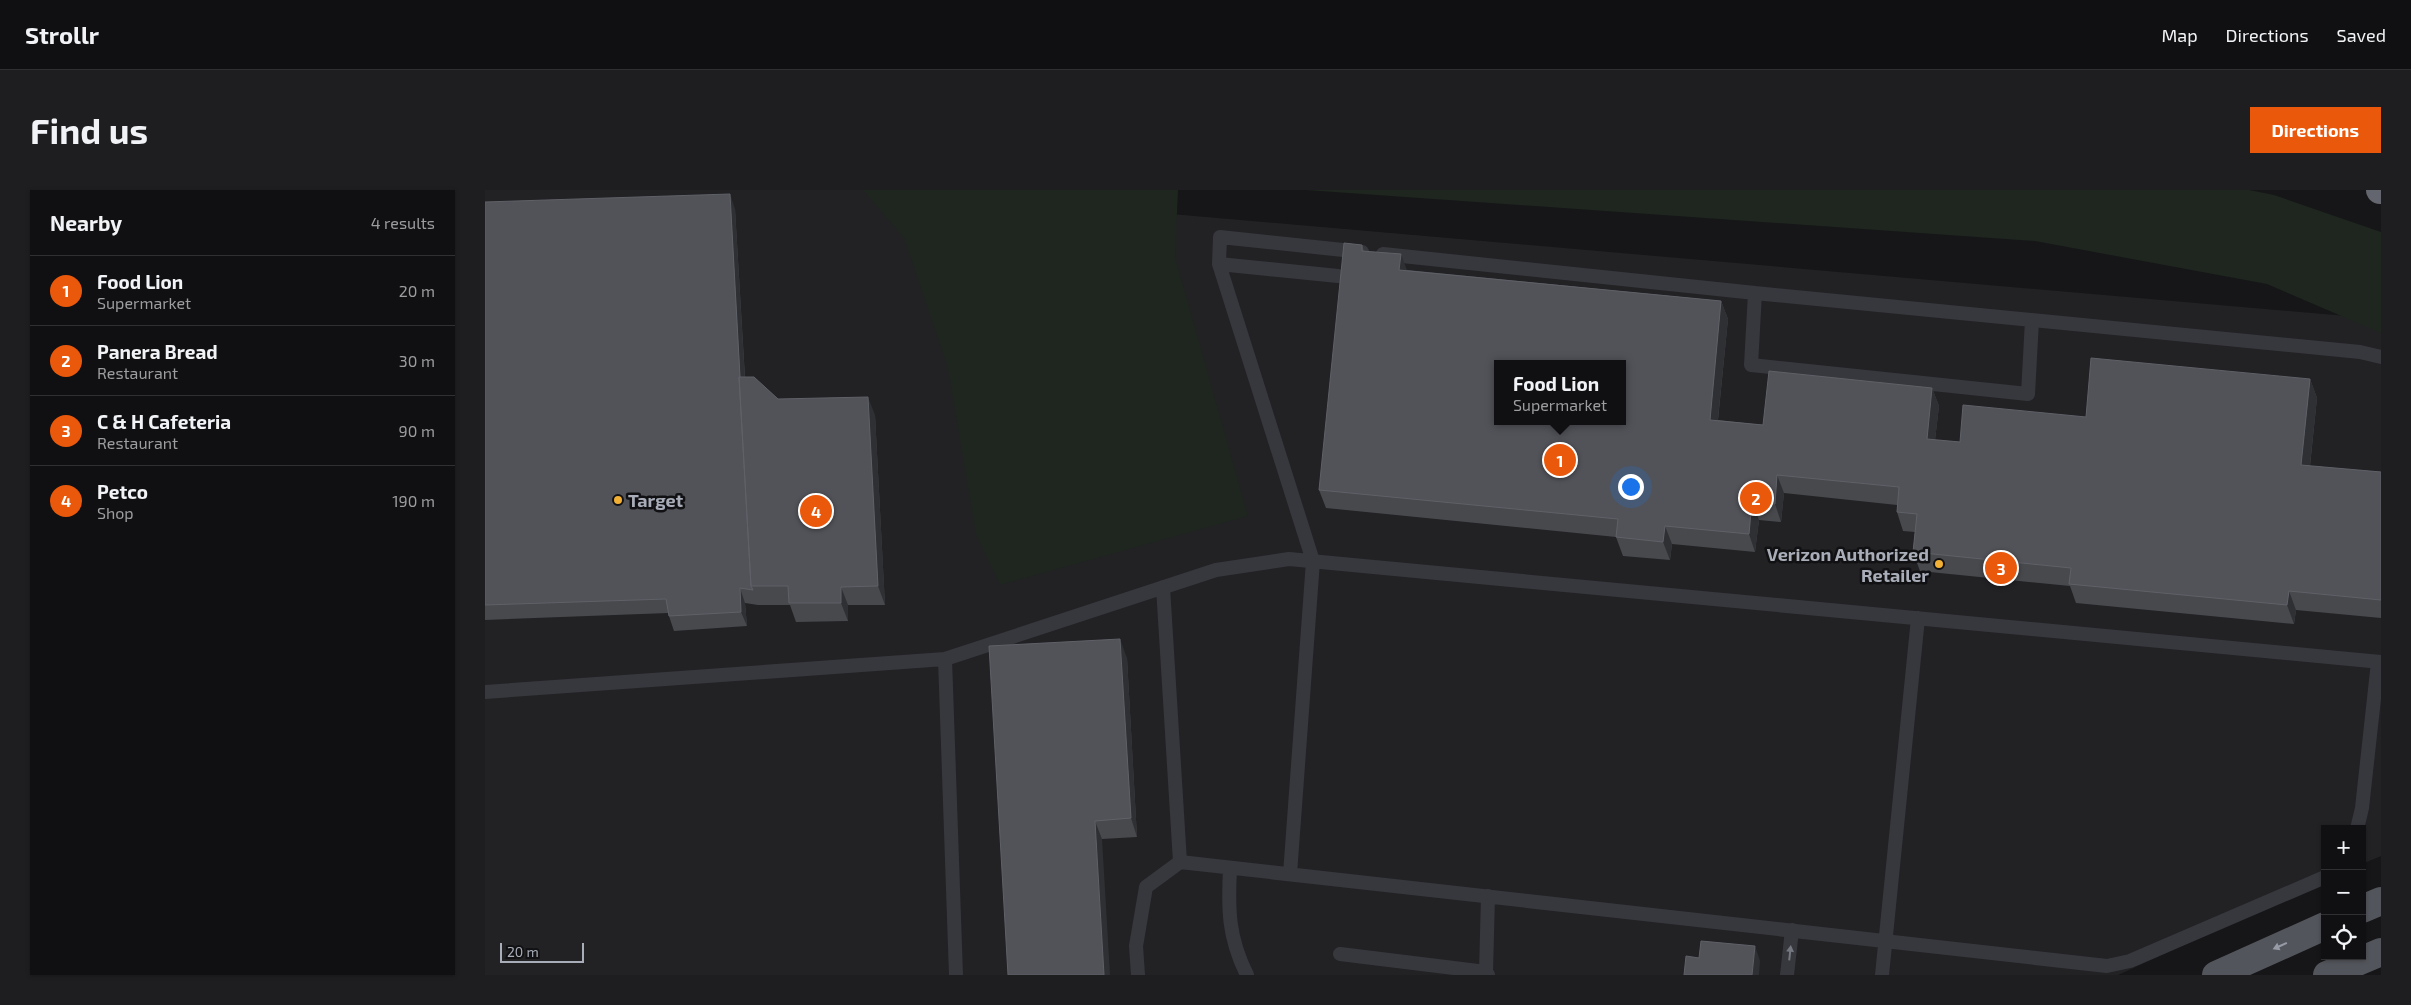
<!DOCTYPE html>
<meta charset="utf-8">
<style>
body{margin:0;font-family:"Exo 2",sans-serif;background:#1e1e20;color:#f1f3f6}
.controls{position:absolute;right:15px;bottom:15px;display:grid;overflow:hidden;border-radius:0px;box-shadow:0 1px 4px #0004}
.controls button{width:45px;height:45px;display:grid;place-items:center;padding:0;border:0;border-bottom:1px solid #303032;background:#101012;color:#f1f3f6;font:25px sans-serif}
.scale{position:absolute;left:15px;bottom:12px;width:84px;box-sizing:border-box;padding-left:5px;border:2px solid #a8adb8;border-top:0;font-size:14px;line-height:18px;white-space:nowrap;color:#a8adb8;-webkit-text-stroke:4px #111113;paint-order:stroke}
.you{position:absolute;left:1145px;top:296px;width:18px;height:18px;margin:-12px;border:4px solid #fff;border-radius:50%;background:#1a73e8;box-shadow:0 0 0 8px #1a73e833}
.badge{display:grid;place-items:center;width:32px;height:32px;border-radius:50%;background:#ea580c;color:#fff;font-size:16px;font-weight:700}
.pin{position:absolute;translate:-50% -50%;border:2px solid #fff;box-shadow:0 1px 5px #0006}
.popup{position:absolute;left:1009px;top:170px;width:132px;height:65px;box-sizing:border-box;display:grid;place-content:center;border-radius:0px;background:#101012;filter:drop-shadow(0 1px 4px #0005);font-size:16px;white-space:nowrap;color:#9c9d9f}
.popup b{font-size:19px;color:#f1f3f6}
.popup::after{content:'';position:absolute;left:50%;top:100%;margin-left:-10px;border:10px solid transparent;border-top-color:#101012}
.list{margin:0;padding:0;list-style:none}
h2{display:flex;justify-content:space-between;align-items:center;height:65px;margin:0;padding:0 20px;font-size:21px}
h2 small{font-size:16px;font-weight:400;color:#9c9d9f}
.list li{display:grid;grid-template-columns:32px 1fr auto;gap:15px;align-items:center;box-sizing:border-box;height:70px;padding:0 20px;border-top:1px solid #303032}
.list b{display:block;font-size:19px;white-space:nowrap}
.list p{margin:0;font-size:16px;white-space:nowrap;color:#9c9d9f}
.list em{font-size:16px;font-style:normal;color:#9c9d9f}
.icon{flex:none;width:28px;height:28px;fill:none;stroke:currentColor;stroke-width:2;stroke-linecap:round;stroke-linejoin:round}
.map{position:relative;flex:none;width:1896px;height:785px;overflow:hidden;border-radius:0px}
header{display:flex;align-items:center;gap:30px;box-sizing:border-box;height:70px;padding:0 25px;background:#101012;border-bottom:1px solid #303032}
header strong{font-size:24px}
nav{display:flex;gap:28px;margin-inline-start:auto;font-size:18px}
.intro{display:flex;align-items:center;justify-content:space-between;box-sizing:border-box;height:120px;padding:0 30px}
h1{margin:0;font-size:35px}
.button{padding:12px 22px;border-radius:0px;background:#ea580c;color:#fff;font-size:18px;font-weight:700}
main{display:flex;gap:30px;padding:0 30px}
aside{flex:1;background:#101012;border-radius:0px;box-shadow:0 1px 4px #0004}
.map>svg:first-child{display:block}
.built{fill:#222225;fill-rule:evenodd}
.green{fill:#1e261f}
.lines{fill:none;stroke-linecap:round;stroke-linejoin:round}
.service{stroke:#37383d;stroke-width:14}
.primary{stroke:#53555c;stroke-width:28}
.motorway{stroke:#63666e;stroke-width:28}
.wall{fill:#47494d}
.shaded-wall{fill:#2f3033}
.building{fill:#525359;stroke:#5f6168;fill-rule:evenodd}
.oneway{fill:#979ba6}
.oneway2{fill:#757881}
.poi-dot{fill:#f2b134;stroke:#111113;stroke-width:2}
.labels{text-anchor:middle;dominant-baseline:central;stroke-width:5;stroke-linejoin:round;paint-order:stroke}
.poi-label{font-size:18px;font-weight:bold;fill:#a8adb8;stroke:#111113;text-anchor:start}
</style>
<header>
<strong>Strollr</strong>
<nav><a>Map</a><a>Directions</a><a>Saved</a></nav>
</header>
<div class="intro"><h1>Find us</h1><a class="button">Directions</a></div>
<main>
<aside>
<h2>Nearby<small>4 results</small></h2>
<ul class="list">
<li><span class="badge">1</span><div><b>Food Lion</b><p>Supermarket</p></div><em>20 m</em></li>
<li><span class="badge">2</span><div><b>Panera Bread</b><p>Restaurant</p></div><em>30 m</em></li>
<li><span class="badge">3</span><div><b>C &amp; H Cafeteria</b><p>Restaurant</p></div><em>90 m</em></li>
<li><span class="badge">4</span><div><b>Petco</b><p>Shop</p></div><em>190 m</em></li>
</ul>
</aside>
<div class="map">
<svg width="1896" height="785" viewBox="0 0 1896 785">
<rect width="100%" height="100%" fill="#161618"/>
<path class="built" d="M0,0H410L1896,129V666L1877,674V639H1840V691L1633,785H0ZM1012,174H1138V231H1012Z"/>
<path class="green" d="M378,0H693L690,67L763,326L515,395L491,344L463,178L419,48Z
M821,0H1764L1789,5L1896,42V143L1782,94L1550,51Z"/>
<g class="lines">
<path class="service" d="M898,64L1270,103
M734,74L853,86
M1547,130L1543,204L1266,175L1270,103L1875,162L1896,167
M678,397L695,672
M460,469L471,785
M0,502L460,469L731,380L804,369L1896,472
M1872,639L1877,618L1893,472
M745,678C743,719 743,747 762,785
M805,684L828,371L734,74L735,47L877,62
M855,764L1001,782
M653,785L651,756L661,697L695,672L1622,776L1645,771L1840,687
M1003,785L1001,782L1003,706
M1302,785L1307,740
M1397,785L1433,428"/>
<path class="primary" d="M1877,719L1896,711
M1731,785L1840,736
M1842,785L1896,762"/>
<path class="motorway" d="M1895,0H1896"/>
</g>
<path class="wall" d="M0,12L250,19L260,187L293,209L390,225L400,415H363V431L311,432L305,415H273L260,413L262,436L189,441L183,423L0,430Z
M877,55L879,61L922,80L1236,111L1243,129L1233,230L1278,235L1447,198L1454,216L1450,250L1475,252L1601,227L1825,189L1832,208L1825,276L1896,282V428L1811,420L1809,434L1591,413L1585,396L1435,381L1428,362L1430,342L1418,341L1412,322V315L1299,303L1296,332L1274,330L1270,362L1187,354L1185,370L1138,366L1131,347L841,318L834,300Z
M642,468L652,647L617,649L523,785Z"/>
<path class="shaded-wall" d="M245,4L250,19L272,396H267Z
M916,64L923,83L914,80Z
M1236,111L1243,129L1231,248L1225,230Z
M1825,189L1832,208L1823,293L1816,275Z
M1447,198L1454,216L1448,267L1442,249Z
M383,207L390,225L400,415L393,396Z
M1292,285L1299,303L1296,332L1290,314Z
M1267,311L1274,330L1270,362L1264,344Z
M1180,336L1187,354L1185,370L1178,352Z
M356,397L363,415V431L356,413Z
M255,398L260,413L262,436L256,422Z
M1804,401L1811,420L1809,434L1802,415Z
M635,449L642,468L652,647L646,628Z
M610,631L617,649L625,785H619Z
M1270,756L1275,771L1274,785H1267Z"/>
<path class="building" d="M245,4L255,187H254L266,396L268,400L255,398L256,422L184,426L181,409L0,415V12Z
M859,53L877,55V61L916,64L914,80L1236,111L1225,230L1278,235L1284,181L1447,198L1442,249L1475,252L1478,215L1601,227L1606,168L1825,189L1816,275L1896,282V410L1804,401L1802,415L1584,394L1586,378L1428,362L1432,324L1412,322L1414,297L1292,285L1290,314L1267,311L1264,344L1180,336L1178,352L1131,347L1133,329L834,300ZM1012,174H1138V231H1012Z
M254,187H269L293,209L383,207L393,396L356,397V413H304L303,396H266Z
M635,449L646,628L610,631L619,785H523L504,456Z
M1216,751L1270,756L1267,785H1199L1201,766L1214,768Z"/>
<defs><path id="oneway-solid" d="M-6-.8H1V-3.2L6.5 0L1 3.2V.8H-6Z" transform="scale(1.25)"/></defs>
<use class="oneway" href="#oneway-solid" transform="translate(1795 756) rotate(156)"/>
<use class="oneway2" href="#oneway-solid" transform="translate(1305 763) rotate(-84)"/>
<g class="poi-dot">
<circle cx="133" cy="310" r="5"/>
<circle cx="1454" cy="374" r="5"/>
</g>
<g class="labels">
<g class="poi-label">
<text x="143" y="310">Target</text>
<text x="1444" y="364" text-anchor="end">Verizon Authorized<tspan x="1444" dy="21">Retailer</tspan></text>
</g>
</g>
</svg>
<div class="controls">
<button>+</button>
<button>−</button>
<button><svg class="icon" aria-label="locate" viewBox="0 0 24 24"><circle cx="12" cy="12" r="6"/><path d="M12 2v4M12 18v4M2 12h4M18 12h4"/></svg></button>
</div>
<div class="scale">20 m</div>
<div class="you"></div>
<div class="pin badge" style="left:1075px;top:270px">1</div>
<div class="popup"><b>Food Lion</b>Supermarket</div>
<div class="pin badge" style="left:1271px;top:308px">2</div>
<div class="pin badge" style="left:1516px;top:378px">3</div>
<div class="pin badge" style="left:331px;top:321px">4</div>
</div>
</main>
